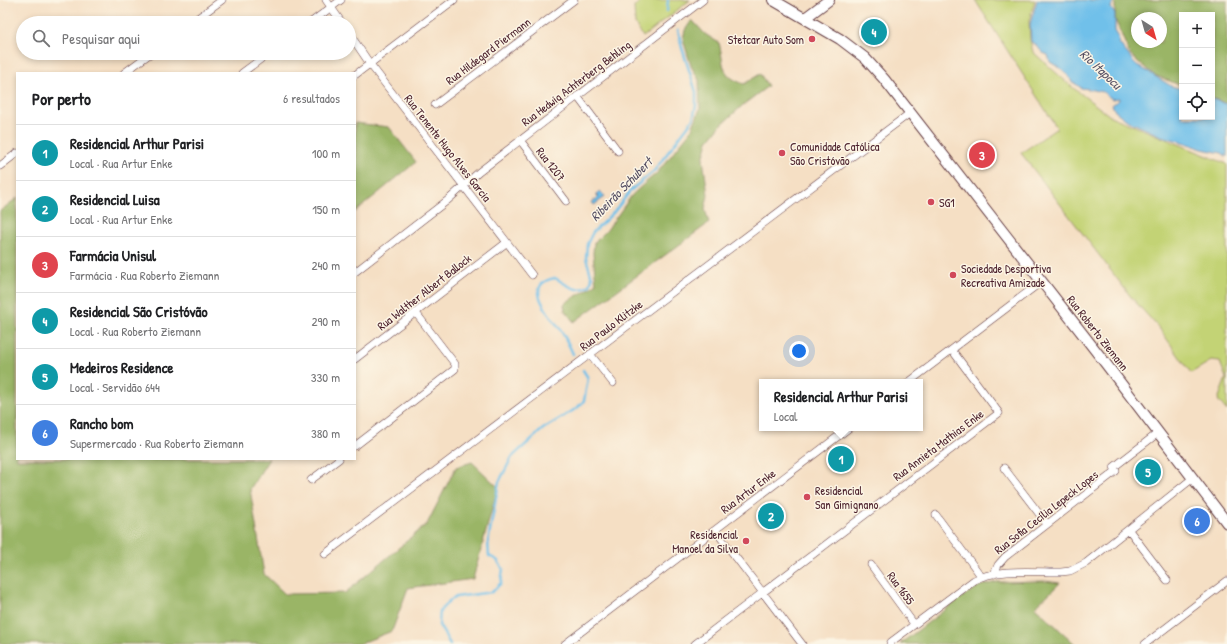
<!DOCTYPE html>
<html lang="pt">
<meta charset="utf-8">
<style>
body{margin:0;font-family:"Patrick Hand",sans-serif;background:#f6f6f6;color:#202124}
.controls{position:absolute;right:12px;top:12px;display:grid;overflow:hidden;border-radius:0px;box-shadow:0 2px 6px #0003}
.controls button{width:36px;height:36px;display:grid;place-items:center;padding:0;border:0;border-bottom:1px solid #e0e0e0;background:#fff;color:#202124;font:20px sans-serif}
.compass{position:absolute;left:1131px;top:12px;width:36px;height:36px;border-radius:50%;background:#fff;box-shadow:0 2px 6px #0003;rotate:143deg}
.you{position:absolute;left:799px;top:351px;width:14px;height:14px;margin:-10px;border:3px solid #fff;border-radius:50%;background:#1a73e8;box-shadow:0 0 0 6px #1a73e833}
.badge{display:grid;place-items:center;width:26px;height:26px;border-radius:50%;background:#d1495b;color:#fff;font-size:13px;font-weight:700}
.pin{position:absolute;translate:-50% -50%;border:2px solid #fff;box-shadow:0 1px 4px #0006}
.popup{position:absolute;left:759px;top:379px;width:164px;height:52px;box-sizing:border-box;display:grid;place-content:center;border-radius:0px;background:#fff;filter:drop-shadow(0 1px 3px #0005);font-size:13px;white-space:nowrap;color:#757577}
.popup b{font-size:15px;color:#202124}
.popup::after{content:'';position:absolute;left:50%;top:100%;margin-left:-8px;border:8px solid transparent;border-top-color:#fff}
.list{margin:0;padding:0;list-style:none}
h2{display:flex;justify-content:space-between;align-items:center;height:52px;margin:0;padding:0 16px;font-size:17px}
h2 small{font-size:13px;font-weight:400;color:#757577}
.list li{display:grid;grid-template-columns:26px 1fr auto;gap:12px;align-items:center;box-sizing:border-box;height:56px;padding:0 16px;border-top:1px solid #e0e0e0}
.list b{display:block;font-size:15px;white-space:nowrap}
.list p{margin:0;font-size:13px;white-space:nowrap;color:#757577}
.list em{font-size:13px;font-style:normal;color:#757577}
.icon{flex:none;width:22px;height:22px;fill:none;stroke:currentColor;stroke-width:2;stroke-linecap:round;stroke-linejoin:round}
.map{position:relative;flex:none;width:1227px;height:644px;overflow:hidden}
.search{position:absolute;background:#fff;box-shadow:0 2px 6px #0003;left:16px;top:16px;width:340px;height:44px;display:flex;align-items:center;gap:10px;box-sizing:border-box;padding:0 14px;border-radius:22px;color:#757577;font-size:15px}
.panel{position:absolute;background:#fff;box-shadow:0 2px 6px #0003;left:16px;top:72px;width:340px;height:388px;border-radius:0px}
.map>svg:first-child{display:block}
.green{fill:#c3d375;stroke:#867950}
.forest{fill:#9ab566;stroke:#726a48;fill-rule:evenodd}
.water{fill:#6fc0ea;stroke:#5c708a}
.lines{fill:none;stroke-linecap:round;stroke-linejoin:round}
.stream{stroke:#6fc0ea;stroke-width:2.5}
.street-casing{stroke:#643c42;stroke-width:8}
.secondary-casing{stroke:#643c42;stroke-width:12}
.street{stroke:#fff;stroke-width:7}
.secondary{stroke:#fff;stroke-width:10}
.poi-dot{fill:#d1495b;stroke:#fcf5e5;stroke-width:1.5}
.labels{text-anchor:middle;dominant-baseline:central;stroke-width:3;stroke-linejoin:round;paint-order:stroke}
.poi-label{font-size:12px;fill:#4a1f2b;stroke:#fcf5e5;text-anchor:start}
.street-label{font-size:12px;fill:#4a1f2b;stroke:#fcf5e5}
.water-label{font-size:13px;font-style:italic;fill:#554f64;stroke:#fcf5e5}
</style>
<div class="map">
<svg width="1227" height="644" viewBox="0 0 1227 644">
<rect width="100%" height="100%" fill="#fcf5e5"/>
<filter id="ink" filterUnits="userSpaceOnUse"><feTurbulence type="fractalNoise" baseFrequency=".025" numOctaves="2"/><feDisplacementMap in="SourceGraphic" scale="8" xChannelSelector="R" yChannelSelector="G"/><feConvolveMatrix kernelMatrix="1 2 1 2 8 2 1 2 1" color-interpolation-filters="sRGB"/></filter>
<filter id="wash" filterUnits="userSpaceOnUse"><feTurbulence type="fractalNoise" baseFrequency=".012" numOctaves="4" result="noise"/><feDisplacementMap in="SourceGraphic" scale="16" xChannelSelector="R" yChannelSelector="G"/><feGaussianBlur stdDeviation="0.9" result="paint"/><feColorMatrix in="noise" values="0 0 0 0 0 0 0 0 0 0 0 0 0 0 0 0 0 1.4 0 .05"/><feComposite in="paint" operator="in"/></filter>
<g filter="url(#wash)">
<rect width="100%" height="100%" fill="#f5dfc4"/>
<path class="green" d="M643,0H690L643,37L635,24L634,7Z
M975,0H1035L1029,21L1030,40L1033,52L1072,87L1110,116L1227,164V411L1218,400L1226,378L1220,362L1211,361L1191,373L1159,328L1131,297L1021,153L1057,128Z"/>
<path class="forest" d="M1115,0H1227V104L1212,98V15H1182V86L1154,75L1130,55L1115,19ZM1137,18H1161V42H1137Z
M692,20L705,34L719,43C725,65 719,75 744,84L760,74L768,86L743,105L720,126L708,141L703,159L708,195L705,209L709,223L574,322L565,311L564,304C574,296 585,292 596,284L593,253L594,243L607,230L632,195L645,183L657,173L691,131L700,109L699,80L691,66L683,39L685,30Z
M355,123L389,127L416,162L355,212Z
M17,198V459H269L250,489L264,574L285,594L345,593L427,524L456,467L472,462L498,487L473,579L408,588L392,631L359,644H0V211Z
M1045,581L1060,583L1035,607L1075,644H900L959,599L979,586L997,582Z"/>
<path class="water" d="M1037,0H1114L1111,8L1115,14V31L1118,36L1119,43L1133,61L1137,65L1171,86L1182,89V117H1212V99L1227,104V157L1222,153L1202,149L1186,143L1161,136L1128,121L1115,111L1112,105L1119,100V98L1112,99L1103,92L1089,89L1081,88L1076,84L1072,83L1070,78L1063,70L1050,62L1048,55L1043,53L1035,44L1031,42L1030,24Z
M600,191L605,197L594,205L592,202L599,197L596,194Z"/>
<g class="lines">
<path class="stream" d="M667,11L668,0
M573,354C569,345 565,337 560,329C550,315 521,284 555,278C567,284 576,295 590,285L592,278L586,258L587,244L593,232L614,212L631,190L654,171L693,119L696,105V92L682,48L678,30
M450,644L439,625L440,611L449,601L456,597L492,592L501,583L503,569L497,560L489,556L488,542L499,482L512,457L543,429L577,408L584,401L588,378L583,370"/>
</g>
</g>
<g filter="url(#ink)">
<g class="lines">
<g class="street-casing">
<path id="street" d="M326,0L342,23
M191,23L222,0
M310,23L341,0
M349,33L370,64L532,275
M124,73L151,53
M242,73L269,53
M355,75L454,0
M577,96L618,151
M435,105L574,0
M520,140L566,201
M0,166L17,153
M355,272L448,200L479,172L703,0
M590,354L613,383
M355,359L506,243
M909,382L1041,282
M355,446L455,369V364L416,313
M1004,468L1047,524
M311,480L339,459
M936,515L981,576
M715,530L802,644
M1129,530L1167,580
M325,554L910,113
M871,565L914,624
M994,574L998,565L1005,557L1116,471L1114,467L1158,433
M565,644L849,428
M695,644L999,413L952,350
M890,644L891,642L974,580C998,568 1034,572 1061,572L1070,571L1086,563L1193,478
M1145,644L1227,581"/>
</g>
<g class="secondary-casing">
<path id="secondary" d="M773,0L840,39L865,58L884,79L1106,364L1227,523
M805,18L829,0"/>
</g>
<use href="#street" class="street"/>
<use href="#secondary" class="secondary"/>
</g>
</g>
<g class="poi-dot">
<circle cx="812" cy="39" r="4"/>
<circle cx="782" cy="153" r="4"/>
<circle cx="931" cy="202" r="4"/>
<circle cx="953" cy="275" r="4"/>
<circle cx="807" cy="497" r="4"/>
<circle cx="746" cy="541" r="4"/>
</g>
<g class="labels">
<g class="poi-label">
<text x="804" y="39" text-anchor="end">Stetcar Auto Som</text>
<text x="790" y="146">Comunidade Católica<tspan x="790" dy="14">São Cristóvão</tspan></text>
<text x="939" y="202">SG1</text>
<text x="961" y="268">Sociedade Desportiva<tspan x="961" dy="14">Recreativa Amizade</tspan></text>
<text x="815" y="490">Residencial<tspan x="815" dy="14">San Gimignano</tspan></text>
<text x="738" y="534" text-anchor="end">Residencial<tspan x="738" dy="14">Manoel da Silva</tspan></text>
</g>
<g class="street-label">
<text transform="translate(488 51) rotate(-37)">Rua Hildegard Piermann</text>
<text transform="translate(576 83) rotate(-37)">Rua Hedwig Achterberg Behling</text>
<text transform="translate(448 148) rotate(52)">Rua Tenente Hugo Alves Garcia</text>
<text transform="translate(551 164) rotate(52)">Rua 1207</text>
<text transform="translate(424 292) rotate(-38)">Rua Walther Albert Ballock</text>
<text transform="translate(611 325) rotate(-37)">Rua Paulo Klitzke</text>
<text transform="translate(1098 333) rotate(52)">Rua Roberto Ziemann</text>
<text transform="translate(938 445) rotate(-37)">Rua Annieta Mathias Enke</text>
<text transform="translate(748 491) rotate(-37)">Rua Artur Enke</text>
<text transform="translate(1046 512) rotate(-38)">Rua Sofia Cecília Lepeck Lopes</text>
<text transform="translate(901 588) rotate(54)">Rua 1655</text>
</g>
<g class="water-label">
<text transform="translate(1101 69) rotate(43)">Rio Itapocu</text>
<text transform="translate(621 189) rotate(-46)">Ribeirão Schubert</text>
</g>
</g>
</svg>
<div class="controls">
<button>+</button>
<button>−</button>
<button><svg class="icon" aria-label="locate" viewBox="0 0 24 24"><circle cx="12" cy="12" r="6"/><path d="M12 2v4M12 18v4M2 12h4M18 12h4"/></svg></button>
</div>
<svg class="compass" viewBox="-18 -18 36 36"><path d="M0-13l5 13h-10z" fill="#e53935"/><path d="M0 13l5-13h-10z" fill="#757577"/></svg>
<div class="you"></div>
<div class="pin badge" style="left:841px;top:459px;background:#0f9aa8">1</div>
<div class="popup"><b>Residencial Arthur Parisi</b>Local</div>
<div class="pin badge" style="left:771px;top:516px;background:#0f9aa8">2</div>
<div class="pin badge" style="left:982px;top:155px;background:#e0444e">3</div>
<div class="pin badge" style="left:874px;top:32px;background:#0f9aa8">4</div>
<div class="pin badge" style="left:1148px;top:472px;background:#0f9aa8">5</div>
<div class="pin badge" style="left:1197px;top:521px;background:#3f7fe0">6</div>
<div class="search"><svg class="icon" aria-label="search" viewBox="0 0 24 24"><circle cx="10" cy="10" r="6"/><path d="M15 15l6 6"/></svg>Pesquisar aqui</div>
<section class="panel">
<h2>Por perto<small>6 resultados</small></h2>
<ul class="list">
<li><span class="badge" style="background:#0f9aa8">1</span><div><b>Residencial Arthur Parisi</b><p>Local · Rua Artur Enke</p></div><em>100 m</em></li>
<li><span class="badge" style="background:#0f9aa8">2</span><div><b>Residencial Luisa</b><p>Local · Rua Artur Enke</p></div><em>150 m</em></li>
<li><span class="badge" style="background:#e0444e">3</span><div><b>Farmácia Unisul</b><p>Farmácia · Rua Roberto Ziemann</p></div><em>240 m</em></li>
<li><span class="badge" style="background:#0f9aa8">4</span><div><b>Residencial São Cristóvão</b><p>Local · Rua Roberto Ziemann</p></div><em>290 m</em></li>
<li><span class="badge" style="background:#0f9aa8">5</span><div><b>Medeiros Residence</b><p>Local · Servidão 644</p></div><em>330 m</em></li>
<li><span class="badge" style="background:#3f7fe0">6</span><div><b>Rancho bom</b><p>Supermercado · Rua Roberto Ziemann</p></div><em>380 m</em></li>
</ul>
</section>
</div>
